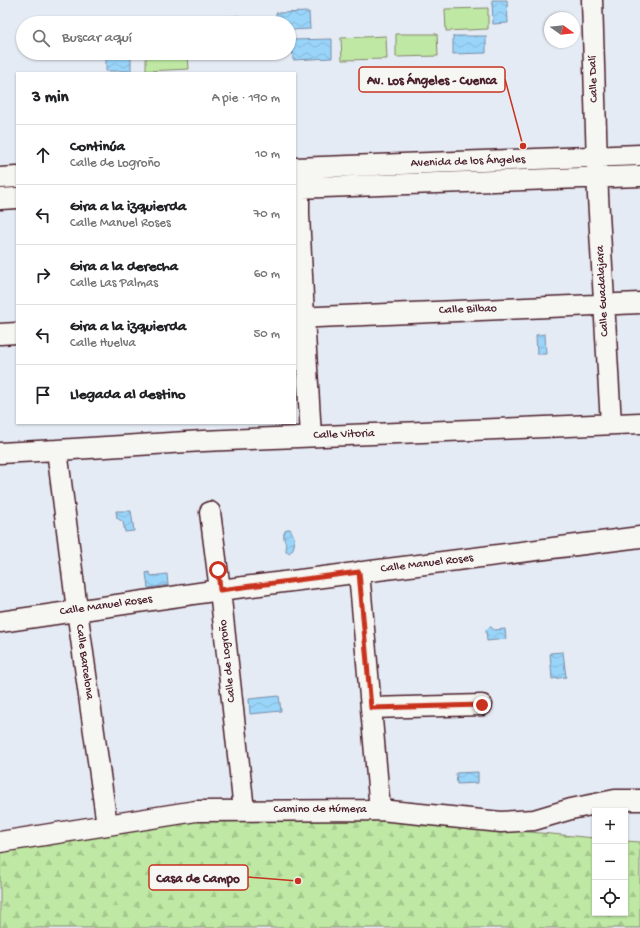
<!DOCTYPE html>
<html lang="es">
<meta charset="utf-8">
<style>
body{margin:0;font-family:"Gochi Hand",sans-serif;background:#f2f2f2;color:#202124}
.controls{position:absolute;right:12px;bottom:12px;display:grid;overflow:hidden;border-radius:0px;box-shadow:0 1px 3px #0004}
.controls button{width:36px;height:36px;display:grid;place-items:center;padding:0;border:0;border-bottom:1px solid #e0e0e0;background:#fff;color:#202124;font:20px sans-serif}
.compass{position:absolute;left:544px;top:12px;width:36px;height:36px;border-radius:50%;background:#fff;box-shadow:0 1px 3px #0004;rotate:105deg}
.stop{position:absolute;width:12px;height:12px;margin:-9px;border:3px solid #c8321e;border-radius:50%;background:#fff}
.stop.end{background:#c8321e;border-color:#fff;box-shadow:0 1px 4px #0008}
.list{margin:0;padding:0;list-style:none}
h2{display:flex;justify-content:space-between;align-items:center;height:52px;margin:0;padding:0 16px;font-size:17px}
h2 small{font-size:13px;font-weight:400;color:#757577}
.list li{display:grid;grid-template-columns:26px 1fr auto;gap:12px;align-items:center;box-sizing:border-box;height:60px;padding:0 16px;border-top:1px solid #e0e0e0}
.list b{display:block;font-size:15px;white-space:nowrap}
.list p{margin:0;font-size:13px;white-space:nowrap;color:#757577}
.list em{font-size:13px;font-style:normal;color:#757577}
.icon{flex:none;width:22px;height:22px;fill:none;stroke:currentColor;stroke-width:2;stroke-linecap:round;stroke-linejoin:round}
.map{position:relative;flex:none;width:640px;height:928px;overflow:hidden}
.search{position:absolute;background:#fff;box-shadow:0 1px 3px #0004;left:16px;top:16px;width:280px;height:44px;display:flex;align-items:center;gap:10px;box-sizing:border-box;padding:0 14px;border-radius:22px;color:#757577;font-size:15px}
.panel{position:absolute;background:#fff;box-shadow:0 1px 3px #0004;left:16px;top:72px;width:280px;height:352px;border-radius:0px}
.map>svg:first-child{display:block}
.grass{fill:#bee8a4;stroke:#848468}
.forest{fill:url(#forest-firs);stroke:#848468}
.water{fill:url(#water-waves);stroke:#798ca7}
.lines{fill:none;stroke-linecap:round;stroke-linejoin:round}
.minor-casing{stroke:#4a1f2b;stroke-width:23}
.minor{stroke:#f6f6f2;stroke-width:20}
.route{stroke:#c8321e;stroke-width:5}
.labels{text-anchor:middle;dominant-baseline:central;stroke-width:3;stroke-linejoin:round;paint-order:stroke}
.street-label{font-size:12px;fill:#4a1f2b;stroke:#f6f6f2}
.leader{fill:none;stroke:#c8321e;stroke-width:1.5}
.callout-dot{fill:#c8321e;stroke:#f6f6f2;stroke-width:1.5}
.callout{fill:#f6f6f2;stroke:#c8321e;stroke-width:1.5}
.callout-label{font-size:13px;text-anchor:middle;font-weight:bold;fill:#4a1f2b}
</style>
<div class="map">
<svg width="640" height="928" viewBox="0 0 640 928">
<defs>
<pattern id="forest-firs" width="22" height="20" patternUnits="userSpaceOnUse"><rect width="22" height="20" fill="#bee8a4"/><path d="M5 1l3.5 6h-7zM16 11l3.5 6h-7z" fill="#a5c78d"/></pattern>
<pattern id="water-waves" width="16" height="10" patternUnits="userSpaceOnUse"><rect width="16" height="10" fill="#99d4f9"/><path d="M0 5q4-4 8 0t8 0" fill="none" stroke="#85b6d6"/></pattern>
</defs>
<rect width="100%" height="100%" fill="#e5ebf4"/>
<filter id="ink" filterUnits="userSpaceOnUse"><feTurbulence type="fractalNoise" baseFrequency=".025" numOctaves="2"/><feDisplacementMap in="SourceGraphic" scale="8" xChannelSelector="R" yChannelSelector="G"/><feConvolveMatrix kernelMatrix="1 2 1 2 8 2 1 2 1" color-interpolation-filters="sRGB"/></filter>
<g filter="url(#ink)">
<path class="grass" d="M488,8V29L446,31L445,9Z
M239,16V23H198V18Z
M193,18L194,23H151V20Z
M396,34H437L438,56L396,57Z
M386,36L387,59L342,60L341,38Z
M146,53H188L189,69L146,71Z"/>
<path class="forest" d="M344,815L595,838V913H625V841L640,842V928H0V850L191,821Z"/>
<path class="water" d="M492,0H507L508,23L493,24Z
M309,12L310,29L289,30V23H276V13Z
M453,36H486V53L453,54Z
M332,39V58L293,60L292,40Z
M131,54V71H106V55Z
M545,334L546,354H537L536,335Z
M116,511H131L134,531L125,532L123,522L117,518Z
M287,529H290C295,536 297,548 289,553L286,551C288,542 279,536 287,529Z
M149,572L151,576L167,574L168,585L148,588L146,573Z
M489,627H491L494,630L505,629L506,639L487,641L486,630Z
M563,652L566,677L552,679L550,653Z
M279,696L281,711L250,714L249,699Z
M478,772V783L457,784L456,773Z"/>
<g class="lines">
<g class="minor-casing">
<path id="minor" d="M592,0L598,196L611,424
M295,168L640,155
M0,178L17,177
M295,188L640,176
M299,188V214L304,317L311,436
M0,199L17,198
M295,318L640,303
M0,334L17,333
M57,450L77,610L107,825
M0,453L57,450L203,441L640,423
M210,512L220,590L244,810
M359,572L380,810
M0,622L220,590L640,537
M371,708L482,705
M0,842L196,811L380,810L501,822L534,820L571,809L615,800H640"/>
</g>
<use href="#minor" class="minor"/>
</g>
</g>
<g class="lines" filter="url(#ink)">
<path class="route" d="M218,570L220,590L359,572L371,708L482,705"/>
</g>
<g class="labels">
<g class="street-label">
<text transform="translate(594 79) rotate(-92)">Calle Dalí</text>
<text transform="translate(468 162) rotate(-2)">Avenida de los Ángeles</text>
<text transform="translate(603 291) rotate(-93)">Calle Guadalajara</text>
<text transform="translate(468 310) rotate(-2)">Calle Bilbao</text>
<text transform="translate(344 435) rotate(-2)">Calle Vitoria</text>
<text transform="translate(427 564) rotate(-7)">Calle Manuel Roses</text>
<text transform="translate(106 606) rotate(-8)">Calle Manuel Roses</text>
<text transform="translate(228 661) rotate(-96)">Calle de Logroño</text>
<text transform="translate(84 662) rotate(82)">Calle Barcelona</text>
<text x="320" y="810">Camino de Húmera</text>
</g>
</g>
<path class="leader" d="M523 146L505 79M298 881L248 877"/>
<g class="callout-dot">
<circle cx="523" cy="146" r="4"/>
<circle cx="298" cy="881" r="4"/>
</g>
<g class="callout">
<rect x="359" y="67" width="146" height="25" rx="4"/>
<rect x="149" y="865" width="99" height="25" rx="4"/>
</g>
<g class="callout-label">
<text x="432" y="84">Av. Los Ángeles - Cuenca</text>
<text x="198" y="882">Casa de Campo</text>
</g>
</svg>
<div class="controls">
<button>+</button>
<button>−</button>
<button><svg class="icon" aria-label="locate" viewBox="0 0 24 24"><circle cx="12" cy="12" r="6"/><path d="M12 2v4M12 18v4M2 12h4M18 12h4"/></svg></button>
</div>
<svg class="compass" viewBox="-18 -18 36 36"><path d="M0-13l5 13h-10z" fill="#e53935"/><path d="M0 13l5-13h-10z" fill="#757577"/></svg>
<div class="stop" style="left:218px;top:570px"></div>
<div class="stop end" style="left:482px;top:705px"></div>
<div class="search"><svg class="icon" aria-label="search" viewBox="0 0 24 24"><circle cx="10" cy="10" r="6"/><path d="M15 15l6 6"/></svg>Buscar aquí</div>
<section class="panel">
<h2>3 min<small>A pie · 190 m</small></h2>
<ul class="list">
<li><svg class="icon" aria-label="ahead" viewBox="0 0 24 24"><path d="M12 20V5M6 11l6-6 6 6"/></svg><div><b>Continúa</b><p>Calle de Logroño</p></div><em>10 m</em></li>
<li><svg class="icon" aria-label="left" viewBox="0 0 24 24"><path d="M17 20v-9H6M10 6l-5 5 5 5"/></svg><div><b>Gira a la izquierda</b><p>Calle Manuel Roses</p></div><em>70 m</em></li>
<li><svg class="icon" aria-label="right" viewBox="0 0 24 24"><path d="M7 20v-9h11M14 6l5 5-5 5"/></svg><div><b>Gira a la derecha</b><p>Calle Las Palmas</p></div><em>60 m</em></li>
<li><svg class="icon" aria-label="left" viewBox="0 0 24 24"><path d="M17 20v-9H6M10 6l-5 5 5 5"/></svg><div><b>Gira a la izquierda</b><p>Calle Huelva</p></div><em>50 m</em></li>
<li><svg class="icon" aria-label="arrive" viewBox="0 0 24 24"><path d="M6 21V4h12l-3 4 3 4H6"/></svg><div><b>Llegada al destino</b></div></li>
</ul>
</section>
</div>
